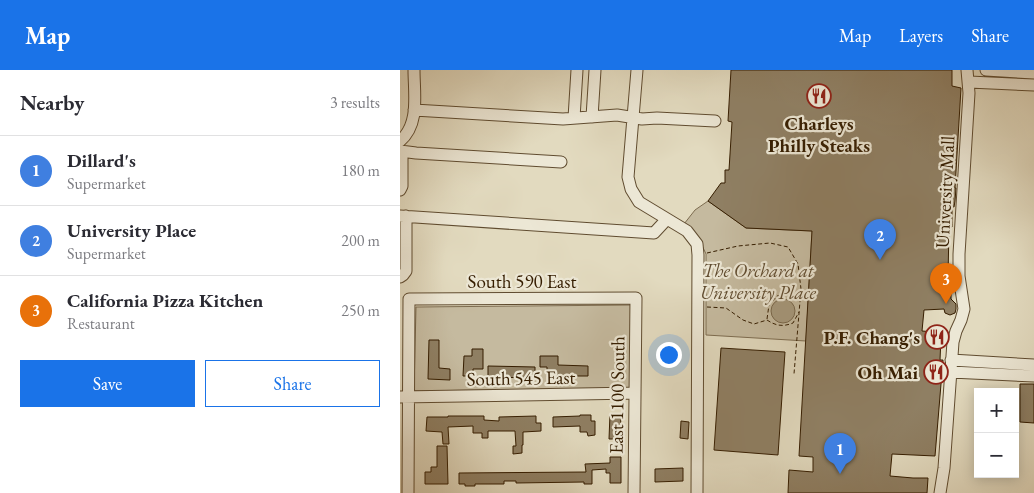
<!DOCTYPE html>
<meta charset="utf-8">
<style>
body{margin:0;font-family:"EB Garamond",serif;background:#f2f2f3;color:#2b2b33}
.controls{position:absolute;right:15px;bottom:15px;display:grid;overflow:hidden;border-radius:0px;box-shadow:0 2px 12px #0003}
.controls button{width:45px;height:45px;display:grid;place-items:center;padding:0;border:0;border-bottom:1px solid #e1e1e2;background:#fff;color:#2b2b33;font:25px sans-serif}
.you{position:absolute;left:268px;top:284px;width:18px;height:18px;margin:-12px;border:4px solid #fff;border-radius:50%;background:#1a73e8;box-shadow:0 0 0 8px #1a73e833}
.badge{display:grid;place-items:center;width:32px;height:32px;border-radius:50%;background:#1a73e8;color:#fff;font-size:16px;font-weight:700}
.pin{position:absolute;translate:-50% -41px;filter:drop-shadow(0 1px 2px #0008)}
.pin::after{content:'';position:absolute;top:26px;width:18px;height:15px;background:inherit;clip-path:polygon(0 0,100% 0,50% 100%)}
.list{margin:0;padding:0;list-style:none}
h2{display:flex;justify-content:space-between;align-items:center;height:65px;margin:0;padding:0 20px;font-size:21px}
h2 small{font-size:16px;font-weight:400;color:#7c7c81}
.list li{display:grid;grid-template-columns:32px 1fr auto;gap:15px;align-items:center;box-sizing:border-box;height:70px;padding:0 20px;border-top:1px solid #e1e1e2}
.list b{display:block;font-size:19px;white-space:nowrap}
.list p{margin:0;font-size:16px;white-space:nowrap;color:#7c7c81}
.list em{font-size:16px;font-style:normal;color:#7c7c81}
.actions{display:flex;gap:10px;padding:15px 20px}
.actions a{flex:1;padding:11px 0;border:1px solid #1a73e8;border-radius:0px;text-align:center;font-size:18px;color:#1a73e8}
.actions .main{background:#1a73e8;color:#fff}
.map{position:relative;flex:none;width:634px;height:423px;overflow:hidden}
header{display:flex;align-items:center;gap:30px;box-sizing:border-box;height:70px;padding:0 25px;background:#1a73e8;color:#fff}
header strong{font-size:24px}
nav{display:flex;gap:28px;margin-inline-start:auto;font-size:18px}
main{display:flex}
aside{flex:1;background:#fff}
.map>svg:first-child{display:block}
.green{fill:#c5ba9f;stroke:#7d6c50}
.water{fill:#a79a7e;stroke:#79684c}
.building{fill:#8f7f63;stroke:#351d00}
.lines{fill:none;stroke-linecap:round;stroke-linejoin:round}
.minor-casing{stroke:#604c30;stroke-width:13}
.path{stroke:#351d00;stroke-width:1;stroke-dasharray:4 2.5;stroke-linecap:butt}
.minor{stroke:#ece7d5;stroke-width:11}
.labels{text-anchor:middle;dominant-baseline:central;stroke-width:4.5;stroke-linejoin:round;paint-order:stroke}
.poi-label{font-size:19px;font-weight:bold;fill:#351d00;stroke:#ece7d5;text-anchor:end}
.street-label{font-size:19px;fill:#351d00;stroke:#ece7d5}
.park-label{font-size:19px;font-style:italic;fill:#604c30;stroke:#ece7d5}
</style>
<header>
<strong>Map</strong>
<nav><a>Map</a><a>Layers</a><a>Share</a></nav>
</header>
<main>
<aside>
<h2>Nearby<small>3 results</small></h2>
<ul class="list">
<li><span class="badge" style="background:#3f7fe0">1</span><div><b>Dillard's</b><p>Supermarket</p></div><em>180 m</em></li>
<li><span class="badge" style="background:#3f7fe0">2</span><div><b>University Place</b><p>Supermarket</p></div><em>200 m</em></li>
<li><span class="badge" style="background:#e8710a">3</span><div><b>California Pizza Kitchen</b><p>Restaurant</p></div><em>250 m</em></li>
</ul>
<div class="actions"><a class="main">Save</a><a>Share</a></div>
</aside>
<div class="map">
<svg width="634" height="423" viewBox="0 0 634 423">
<rect width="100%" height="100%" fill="#e2dabf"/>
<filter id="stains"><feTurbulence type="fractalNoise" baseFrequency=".004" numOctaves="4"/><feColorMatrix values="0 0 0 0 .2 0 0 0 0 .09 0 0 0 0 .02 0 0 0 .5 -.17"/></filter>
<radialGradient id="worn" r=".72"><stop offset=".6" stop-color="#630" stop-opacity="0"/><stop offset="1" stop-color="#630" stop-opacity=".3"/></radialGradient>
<path class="green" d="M308,131L346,158L412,161L406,271L306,265V184L298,167L284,154L295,140Z
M232,235L231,318L14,321L16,237Z"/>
<path class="water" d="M371 241a12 12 0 1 1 24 0a12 12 0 1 1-24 0Z"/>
<path class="building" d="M331,0H552V16L561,18L555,118H556L555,131L554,137H552V157H549L548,208H551V229L556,234V239L555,243L550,245L545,243L544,239L524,240L522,261L535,262L541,257L545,264L541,267L540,290H543L535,386L492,384L490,406L513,408H528L527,423H388L389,400L413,402V387L399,386L412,161L346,158L308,131L321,113H325V100H329L332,52L328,51Z
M29,270H39V298L50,299V310L28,309Z
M321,278L385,282L378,385L314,380Z
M72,279H83V299H73V306H63L64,286H72Z
M140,286H158V295L188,296V306H158V307H147V297H140Z
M88,296L135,297V308L88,307Z
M620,314H634V353L620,352Z
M210,344L221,345L220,369H209Z
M180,345H191V351H195V365L188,366L187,362H180V356L153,357V347L180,346Z
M48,346H84V350L99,351V347L136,346V353H141V361L123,362V375H122V383L113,384V376H116L115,361H88V368H82V363H73V356L48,357L49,374H43L42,362L26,361L27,347H48Z
M281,351L289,352L288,369L280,368Z
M37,376H47L48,414H25V402H31V397H37Z
M210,387H221V413H210V403H206V399L192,400V414H184V412L116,413V411H104V414H75V416H65V414H59V403L186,402L185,394L210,393Z
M283,398V411L255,412V399Z"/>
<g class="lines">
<g class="minor-casing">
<path id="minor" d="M237,0L228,107L231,119L239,132L287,161L297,174L298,185L297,423
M586,0L634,3
M569,12L634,15
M14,40L163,49L217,45L242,49L257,48L315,51
M192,47L195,0
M174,48L177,0
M0,71C20,54 14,24 14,0
M0,81L16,83L161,92
M0,120L2,116V82
M0,146L254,163L267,149
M0,207L3,205L6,201V146
M551,290L634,295
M551,302L634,306
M0,327L235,323
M8,423L9,229L236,228L234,423
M540,423L544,398L553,272L556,261L561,250L564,239L559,206V184L569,23L567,0"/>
</g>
<path class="path" d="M307,183L338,176L370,173L388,177L398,194L401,219L394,304
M307,237L326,238L343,250L354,254L367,250C376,256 383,257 393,253L399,242
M367,249L369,235L377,226L386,225L400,229"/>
<use href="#minor" class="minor"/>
</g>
<defs>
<g id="restaurant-ring" transform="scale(1.25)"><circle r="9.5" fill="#ece7d5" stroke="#8f2418" stroke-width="1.5"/><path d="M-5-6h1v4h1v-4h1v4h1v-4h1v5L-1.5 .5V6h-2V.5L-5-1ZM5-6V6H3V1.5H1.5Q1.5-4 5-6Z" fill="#8f2418"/></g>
</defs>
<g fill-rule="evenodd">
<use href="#restaurant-ring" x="419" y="26"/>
<use href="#restaurant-ring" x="537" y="267"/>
<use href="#restaurant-ring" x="536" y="302"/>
</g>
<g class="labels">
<g class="poi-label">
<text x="419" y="53" text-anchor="middle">Charleys<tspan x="419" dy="22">Philly Steaks</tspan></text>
<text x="520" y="267">P.F. Chang's</text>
<text x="518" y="302">Oh Mai</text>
</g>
<g class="street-label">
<text transform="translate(545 122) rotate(-87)">University Mall</text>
<text x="122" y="211">South 590 East</text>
<text transform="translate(121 308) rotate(-1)">South 545 East</text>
<text transform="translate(217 325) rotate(-89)">East 1100 South</text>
</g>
<g class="park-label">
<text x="358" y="200">The Orchard at<tspan x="358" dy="22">University Place</tspan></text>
</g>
</g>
<rect width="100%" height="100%" filter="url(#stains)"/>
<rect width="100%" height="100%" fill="url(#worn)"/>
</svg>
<div class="controls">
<button>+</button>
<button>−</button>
</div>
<div class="you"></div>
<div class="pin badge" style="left:440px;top:404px;background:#3f7fe0">1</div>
<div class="pin badge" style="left:480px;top:190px;background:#3f7fe0">2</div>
<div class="pin badge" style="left:546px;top:234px;background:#e8710a">3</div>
</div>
</main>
